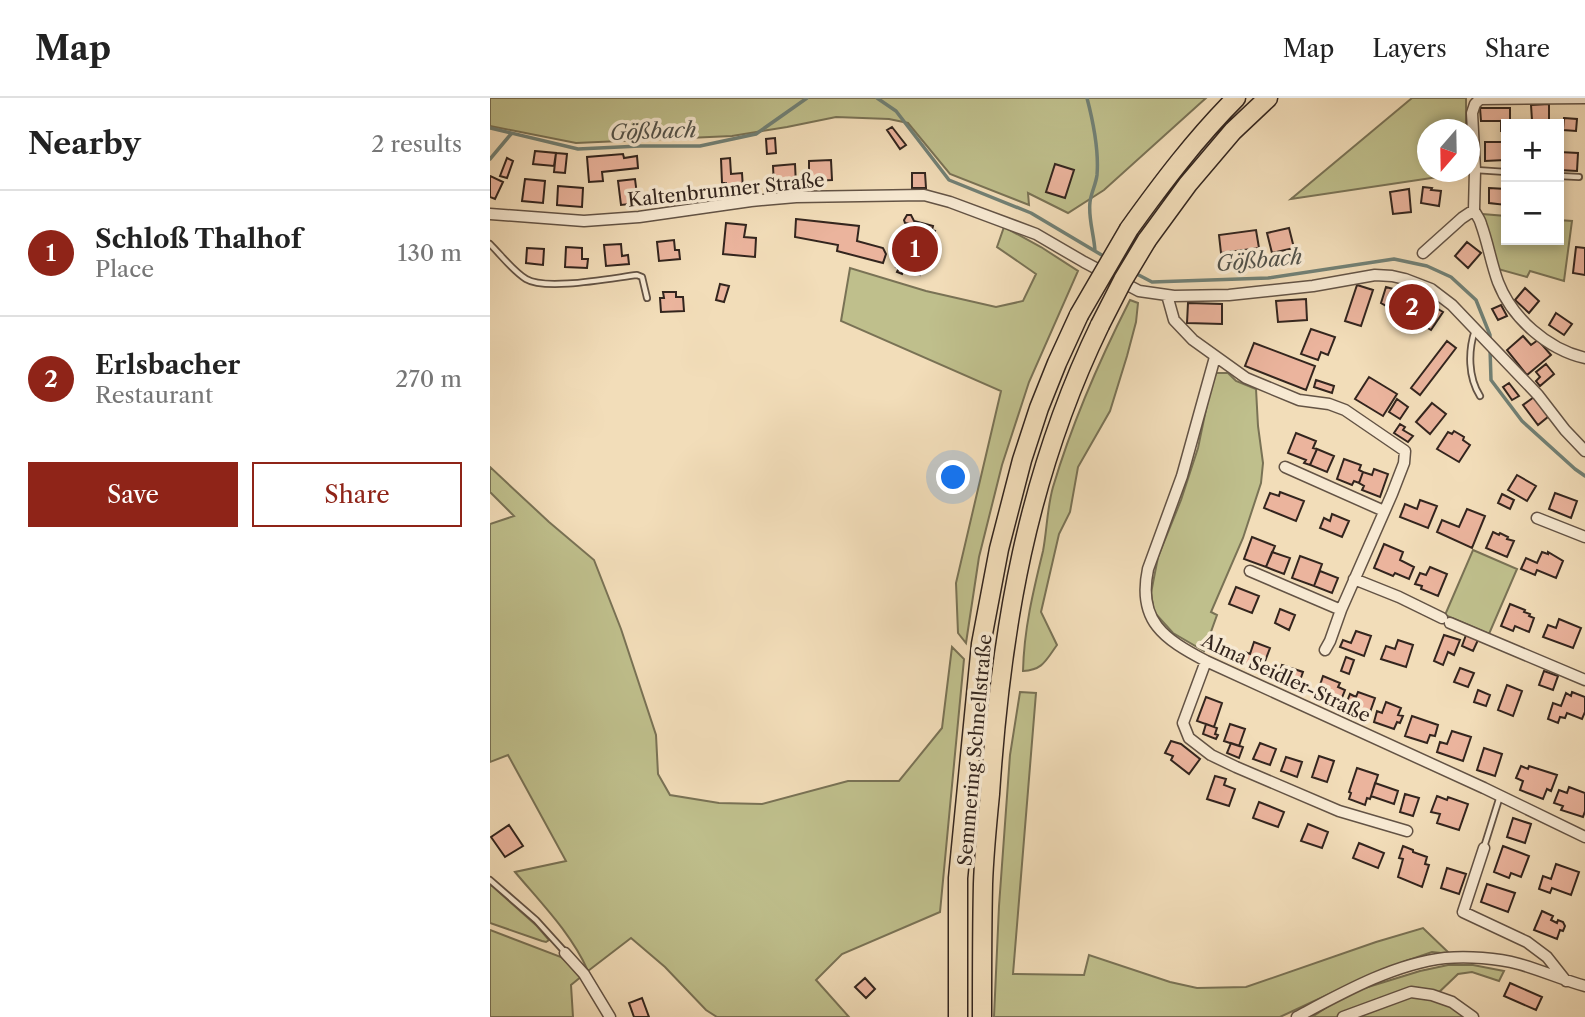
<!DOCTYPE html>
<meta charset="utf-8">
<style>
body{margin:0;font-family:"Libre Caslon Text",serif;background:#f6f6f6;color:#222}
.controls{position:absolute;right:21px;top:21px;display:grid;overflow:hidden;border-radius:0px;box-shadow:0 4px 10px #0003}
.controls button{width:63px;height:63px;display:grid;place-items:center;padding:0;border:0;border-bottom:2px solid #e0e0e0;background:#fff;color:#222;font:35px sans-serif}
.compass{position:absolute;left:927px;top:21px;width:63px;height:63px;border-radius:50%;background:#fff;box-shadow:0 4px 10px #0003;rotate:200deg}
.you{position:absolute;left:464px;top:380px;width:24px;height:24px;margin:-18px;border:5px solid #fff;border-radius:50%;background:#1a73e8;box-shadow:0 0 0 10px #1a73e833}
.badge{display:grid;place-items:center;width:46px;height:46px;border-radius:50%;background:#8f2418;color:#fff;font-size:23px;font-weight:700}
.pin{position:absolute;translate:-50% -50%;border:4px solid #fff;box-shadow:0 2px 7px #0006}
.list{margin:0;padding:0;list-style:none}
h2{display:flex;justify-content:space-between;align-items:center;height:91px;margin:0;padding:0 28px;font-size:30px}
h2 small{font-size:23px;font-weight:400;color:#767676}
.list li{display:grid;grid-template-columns:46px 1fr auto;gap:21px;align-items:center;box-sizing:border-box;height:126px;padding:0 28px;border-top:2px solid #e0e0e0}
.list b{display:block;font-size:26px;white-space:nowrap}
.list p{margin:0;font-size:23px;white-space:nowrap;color:#767676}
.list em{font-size:23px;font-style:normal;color:#767676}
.actions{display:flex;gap:14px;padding:21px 28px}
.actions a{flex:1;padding:16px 0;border:2px solid #8f2418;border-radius:0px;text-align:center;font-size:24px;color:#8f2418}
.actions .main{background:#8f2418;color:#fff}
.map{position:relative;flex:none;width:1095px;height:919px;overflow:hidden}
header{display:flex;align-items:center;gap:42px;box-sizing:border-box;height:98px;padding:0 35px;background:#fff;border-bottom:2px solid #e0e0e0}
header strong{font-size:33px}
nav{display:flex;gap:38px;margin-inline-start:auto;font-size:24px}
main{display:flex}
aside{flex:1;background:#fff}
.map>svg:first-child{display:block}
.green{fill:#bfbf8c;stroke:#797255;stroke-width:2}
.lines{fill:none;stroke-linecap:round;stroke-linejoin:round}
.stream{stroke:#718075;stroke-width:3.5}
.building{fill:#ebb49d;stroke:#33251e;stroke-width:2}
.lane-casing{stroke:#635345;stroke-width:8}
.street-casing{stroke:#635345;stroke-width:13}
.highway-casing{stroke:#33251e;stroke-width:21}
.lane{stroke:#f7e9d2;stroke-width:4.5}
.street{stroke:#f7e9d2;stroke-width:10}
.highway{stroke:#f2ddb9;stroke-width:18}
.highway-bridge-casing{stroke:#33251e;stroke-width:21;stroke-linecap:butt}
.highway-bridge{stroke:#f2ddb9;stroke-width:18}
.labels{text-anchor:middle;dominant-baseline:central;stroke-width:7;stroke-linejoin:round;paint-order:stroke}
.street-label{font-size:19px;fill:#33251e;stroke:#f7e9d2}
.water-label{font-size:21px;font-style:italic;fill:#52524a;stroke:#f7e9d2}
</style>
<header>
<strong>Map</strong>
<nav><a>Map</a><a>Layers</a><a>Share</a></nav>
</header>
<main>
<aside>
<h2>Nearby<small>2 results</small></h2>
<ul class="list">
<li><span class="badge">1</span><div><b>Schloß Thalhof</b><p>Place</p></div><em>130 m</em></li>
<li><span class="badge">2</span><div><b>Erlsbacher</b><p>Restaurant</p></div><em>270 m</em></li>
</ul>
<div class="actions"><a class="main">Save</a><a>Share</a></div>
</aside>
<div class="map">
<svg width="1095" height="919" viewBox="0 0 1095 919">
<rect width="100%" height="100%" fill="#f2ddb9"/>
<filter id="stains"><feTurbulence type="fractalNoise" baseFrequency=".00286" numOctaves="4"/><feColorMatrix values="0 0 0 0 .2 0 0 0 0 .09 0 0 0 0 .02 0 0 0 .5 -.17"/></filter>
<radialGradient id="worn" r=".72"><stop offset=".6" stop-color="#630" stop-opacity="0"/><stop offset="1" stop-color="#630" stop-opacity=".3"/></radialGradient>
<path class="green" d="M0,0H716L614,92L578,115L538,95L539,107L460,76L418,25L399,21L346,19L297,29L242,38L86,45L0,28Z
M922,0H976V31L937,32V74L975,75L801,101Z
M992,116L1016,118V142H1069V122L1082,123L1074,183L1040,173L1037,179L1008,171Z
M514,129L551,149L588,173L539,284L512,367L489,459L476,545L468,535L466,485L511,293L351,223L360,170L436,193L506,209L533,203L546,176L507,149Z
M640,202L648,205L646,224L637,258L620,313L588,369L580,414L569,436L551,514L567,547C556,562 553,572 533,573C534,531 543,494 553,453C557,432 557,410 563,389C582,325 609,263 640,202Z
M726,275H738L746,283L766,291L768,328L773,365L771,385L753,440L721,514L727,517L714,553L683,535L664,514L661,495L668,459L691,402L708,350L719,297Z
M0,369L59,424L104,462L131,531L166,637L168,676L180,697L229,705L272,706L358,683H409L452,630L462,549L474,561L450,814L352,856L326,882L359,919H227L216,912L175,869L141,840L98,873C81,835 51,805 25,774L76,763L18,657L0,664V426L24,418L0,394Z
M983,452L1027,471L999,536L955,517Z
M530,594L546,595L523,876L594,877L599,857L680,884L707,890L756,889L886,844L933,830L960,856L942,854L916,863L880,877L790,919H504L509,808L520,657Z
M0,786L47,828L59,842L56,844L52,843L0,825Z
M0,832L71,859L92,878L81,887L83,919H0Z
M958,867H983L1014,873L1009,883L982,874L968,876L942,901L960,908L976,919H822L840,907L865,893L930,873Z"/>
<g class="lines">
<path class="stream" d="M387,0L406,13L459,82L541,115L615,159
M597,0C603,23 609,53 607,77C606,86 601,95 600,104C598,120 604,136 605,153
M0,30L88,51L150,48H210L266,36L317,0
M0,61L21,36
M643,174L662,184L778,180L904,161L937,168L961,179L986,202L1000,237V242
M1000,250L1001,282L1032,323L1085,371L1095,378"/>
</g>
<path class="building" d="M1059,6V22H1042L1041,7Z
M990,10H1020V26H1016V33H1011V23H991Z
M1074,20L1087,21L1086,33L1073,32Z
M402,29L416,47L410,51L397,32Z
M285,40L286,55L277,56L276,41Z
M995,44H1015V62L995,63Z
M45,53L66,55L64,68L43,66Z
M1069,54L1088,55L1087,73L1069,72Z
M66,55L77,56L75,75L64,74Z
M133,56L134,60L147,58L148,70L112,74L113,83L99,84L97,59Z
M17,60L23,63L17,80L10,78Z
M240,60L241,76L252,75L253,91L236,92V85H232L231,61Z
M341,62L342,82L319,83V63Z
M305,66L306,87L284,88L283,68Z
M565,66L584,72L575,100L556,94Z
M422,75H435L436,90H422Z
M0,78L13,84L5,101L0,99Z
M35,81L55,83L53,105L32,103Z
M145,81L148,105L131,107L128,83Z
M68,88L93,90L92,109L67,107Z
M933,89L942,90L941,92L951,93L949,108L931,105Z
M999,90L1016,91V107L999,105Z
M919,91L921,114L903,116L900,94Z
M417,117H421L424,123L443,128L442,132L445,133L430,177L413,172L412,176L407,174L409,170L406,169L420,126L415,125L414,122Z
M306,121L369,128L367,143L393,150L396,156L393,165L347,153L348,147L305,139Z
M236,125L256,127L254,139L266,140L265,159L233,156Z
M799,130L804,150L782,155L777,135Z
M766,132L769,150L731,155L729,137Z
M184,142L185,152H189L190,161L169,163L167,144Z
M977,144L991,155L978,170L965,158Z
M131,146L132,158L138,157L139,166L116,168L114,147Z
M76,149L92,150V161H98L97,170L75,169Z
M1086,149L1095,150V177L1083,175Z
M37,150L54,151L53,167L36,165Z
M230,186L239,188L234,204L226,202Z
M867,187L883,192L871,228L855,223Z
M909,188L953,214L941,232L909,213L907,214L891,205L896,189L907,192Z
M1035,190L1049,203L1039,215L1025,202Z
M173,194H186V199H193L194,213L171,214L170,200H174Z
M816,201L817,222L788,224L786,203Z
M698,205L732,206V226L697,225Z
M1011,207L1017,218L1008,222L1002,211Z
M1066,215L1082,226L1074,237L1059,227Z
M821,231L845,239L838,257L831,254L828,262L811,256Z
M1033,238L1041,247L1048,242L1061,257L1037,277L1017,252Z
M957,243L966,250L930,297L921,290Z
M764,245L825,268L816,292L755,268Z
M1056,266L1064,276L1050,288L1046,283L1050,279L1046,274Z
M879,279L907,296L893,318L865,301Z
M826,282L844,288L842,295L824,289Z
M1019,285L1029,298L1022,302L1013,289Z
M1044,299L1059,318L1048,327L1033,307Z
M907,301L918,309L910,321L899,314Z
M942,305L956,316L940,336L926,324Z
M910,326L915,329L913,332L923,338L918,344L904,335Z
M964,333L974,339L973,342L980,347L969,364L947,351L958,334L962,336Z
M806,335L826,343L823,350L827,351L820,367L814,365L816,362L798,355Z
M827,351L844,358L837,374L820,367Z
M854,361L871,367L869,372L873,374L869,385L864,383L862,387L847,381Z
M884,371L898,376L890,399L872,392L874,388L869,385L873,374L882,377Z
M1027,377L1046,388L1037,403L1018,392Z
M790,394L814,403L806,423L774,410L780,395L789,398Z
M1065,395L1087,403L1081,420L1059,411Z
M1012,396L1024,402L1020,411L1008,405Z
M930,402L947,408L938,430L910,419L915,406L927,411Z
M977,411L995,418L982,450L947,434L952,422L969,429Z
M842,416L859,423L852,439L830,430L834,420L840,423Z
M1003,434L1009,437L1010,435L1018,439L1017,441L1024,443L1017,459L996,450Z
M762,439L785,448L776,469L754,461Z
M894,446L913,454L910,462L924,469L919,481L905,475L903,478L884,470Z
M782,454L800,460L794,476L776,469Z
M1052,454L1058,456V454L1073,463L1066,480L1047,472L1045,477L1031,471L1036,460L1047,465Z
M810,458L832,466L824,488L802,480Z
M940,469L957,476L948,498L931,491L932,488L925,486L930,475L936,477Z
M830,473L848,480L842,495L824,488Z
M746,489L769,498L762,515L739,506Z
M1020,506L1035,512L1034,514L1040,516L1039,518L1044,520L1039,534L1025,528L1023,533L1011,528Z
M790,511L805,517L799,532L785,525Z
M1069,521L1091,530L1083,550L1053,539L1058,527L1066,530Z
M866,533L881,538L874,558L850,549L853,542L861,545Z
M954,537L970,542L964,557L958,554L953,567L944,563Z
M976,537L988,542L983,553L972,548Z
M908,542L923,547L916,569L891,561L896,548L905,551Z
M764,544L780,550L772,571L751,564L755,554L760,556Z
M856,559L864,562L859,576L851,573Z
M792,567L813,574L808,588L787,581Z
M970,570L984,575L978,589L964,584Z
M1054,573L1068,578L1063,592L1049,587Z
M833,578L850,585L848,589L855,592L849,607L826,599Z
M1017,587L1032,593L1023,618L1008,612Z
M988,592L1000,597L996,608L984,604Z
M868,594L885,600L879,617L855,609L860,596L866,599Z
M1082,594L1095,599V614L1092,621L1077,615L1075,620L1070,619L1068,625L1058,621L1063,605L1071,608L1076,595L1081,598Z
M716,599L732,605L724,629L707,623Z
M896,604L911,610L908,617L913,618L910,625L907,624L904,631L884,624L887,613L892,615Z
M922,618L948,627L945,638L940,637L937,645L915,638Z
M716,626L727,630L725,636L728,637L726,641L713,636Z
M740,626L755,631L749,648L734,643Z
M962,633L981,639L973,663L947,654L950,644L957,646Z
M681,643L691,646L710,661L699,676L681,662L683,658L675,655Z
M741,645L753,649L749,660L737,655Z
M770,645L786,651L780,667L763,661Z
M994,650L1012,656L1005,678L987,672Z
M829,658L844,663L837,684L822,679Z
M796,659L812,664L807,679L791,673Z
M1031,668L1038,671L1039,668L1067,677L1061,693L1057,691L1053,701L1030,692L1033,683L1026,680Z
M867,670L888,677L880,701L877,700L875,707L859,701L861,695L859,694Z
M725,678L736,681L734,687L745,691L739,708L717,701Z
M885,685L908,693L904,706L881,698Z
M1079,689L1095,695V713L1093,719L1071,712L1073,708L1064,705L1069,692L1077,695Z
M915,696L929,700L923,718L910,714Z
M947,698L957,702L958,699L978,706L969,732L947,725L950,716L941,714Z
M769,704L794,714L788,729L763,720Z
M1023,720L1041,726L1035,745L1017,739Z
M818,726L838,734L832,750L811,743Z
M19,727L33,748L15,759L1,739Z
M869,745L894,755L888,770L863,760Z
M913,748L923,752V754L937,759L935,766L939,767L932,789L908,779L913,761L909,760Z
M1013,748L1039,758L1031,779L1021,775L1019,780L1004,774Z
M1066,766L1089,774L1081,797L1062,790L1060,795L1049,791L1053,778L1061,781Z
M957,770L976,776L969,796L951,790Z
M997,786L1025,795L1018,814L991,804Z
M1052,813L1063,818L1061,822L1067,825L1068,822L1073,824L1075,828L1073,833L1070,832L1067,841L1044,832Z
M375,880L385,891L376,900L365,889Z
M1020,885L1052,899L1046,912L1014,898Z
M152,900L159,919H144L139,905Z"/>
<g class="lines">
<g class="lane-casing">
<path id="lane" d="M986,72L1016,74
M1069,78L1089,79
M0,146C11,157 23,173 36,181C56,193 122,180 147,177L152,179L157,200
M985,232C978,253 978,279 990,298
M994,749L1010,698
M0,782L46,822L75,854"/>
</g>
<g class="street-casing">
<path id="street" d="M984,112C986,117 990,121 991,126C998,145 1001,165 1008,184C1022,220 1057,251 1095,260
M0,116L94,123L149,119L261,103L306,99L434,97L460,104L546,136L594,164L649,193L684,198L739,197L823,188L885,177L902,178L915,181L941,191L962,207L1048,297L1075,332L1095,353
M933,155L972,120L984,112L985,72L982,15L985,6L990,1L1095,0
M677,197L684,222L703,242L756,280L809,302L839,306L855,312L915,353L914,365L902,396L851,512L840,543L835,552
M725,259L692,378L658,471C647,523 674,541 716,563L994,690L1095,739
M795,369L894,413
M1047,420L1095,439
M760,473L851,512
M864,481L909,499L952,520
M960,525L1095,582
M716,563L693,625L699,640L721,657L746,669L849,713L917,733
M994,750L973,814L1037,844L1057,859L1076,883
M75,855L94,876L120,919
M807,919C852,895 903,866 955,860C978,858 1007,860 1029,866C1051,872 1073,882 1095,888
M853,919L921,894L942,897L962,904L983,919"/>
</g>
<g class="highway-casing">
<path id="highway" d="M639,131C672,85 706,40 746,0
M657,142L698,86L743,33L778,0
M468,919V780L491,546L509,451L532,362L549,310L567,265L589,217
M492,919C492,875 492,830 493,786C494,756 497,726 500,696C511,530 537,378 610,227"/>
</g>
<use href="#lane" class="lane"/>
<use href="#street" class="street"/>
<use href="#highway" class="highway"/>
<g class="highway-bridge-casing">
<path id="highway-bridge" d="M589,217L639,131
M610,227L633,182L657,142"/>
</g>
<use href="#highway-bridge" class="highway-bridge"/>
</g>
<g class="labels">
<g class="street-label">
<text transform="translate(236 92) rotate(-6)">Kaltenbrunner Straße</text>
<text transform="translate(796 580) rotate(25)">Alma Seidler-Straße</text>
<text transform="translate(485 652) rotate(-85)">Semmering Schnellstraße</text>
</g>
<g class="water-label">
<text transform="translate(163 33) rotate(-2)">Gößbach</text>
<text transform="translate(769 162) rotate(-5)">Gößbach</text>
</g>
</g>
<rect width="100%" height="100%" filter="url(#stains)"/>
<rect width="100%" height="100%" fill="url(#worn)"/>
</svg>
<div class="controls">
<button>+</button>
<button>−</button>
</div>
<svg class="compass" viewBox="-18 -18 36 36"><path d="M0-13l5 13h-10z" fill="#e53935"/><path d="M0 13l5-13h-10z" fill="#767676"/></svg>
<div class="you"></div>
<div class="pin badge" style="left:425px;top:151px">1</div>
<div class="pin badge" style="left:922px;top:209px">2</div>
</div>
</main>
